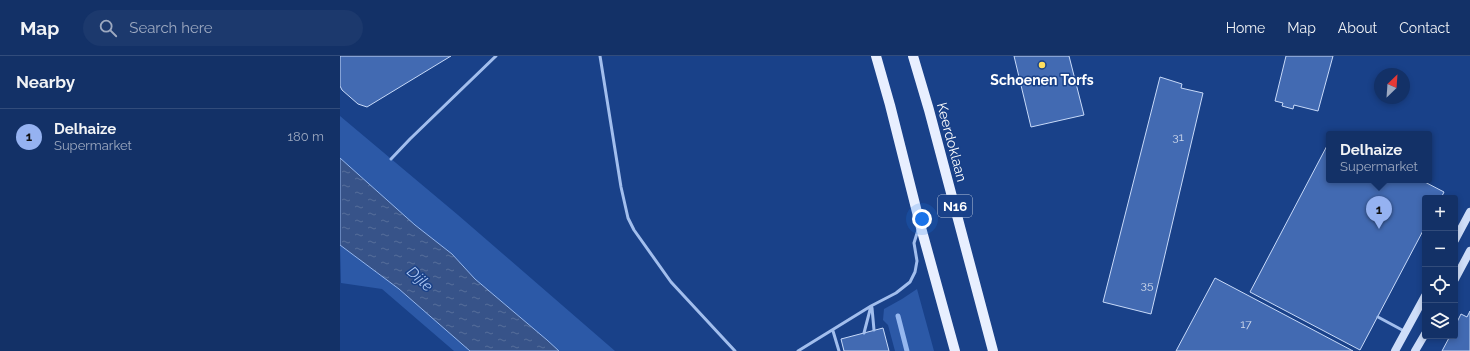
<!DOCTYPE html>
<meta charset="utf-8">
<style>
body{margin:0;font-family:Raleway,sans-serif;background:#1c396d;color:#f1f3f6}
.controls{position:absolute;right:12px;bottom:12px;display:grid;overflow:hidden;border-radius:4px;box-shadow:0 2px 6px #0003}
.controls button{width:36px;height:36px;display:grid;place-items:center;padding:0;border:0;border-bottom:1px solid #324c7b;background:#133167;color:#f1f3f6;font:20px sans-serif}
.compass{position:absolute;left:1034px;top:12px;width:36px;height:36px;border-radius:50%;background:#133167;box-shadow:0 2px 6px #0003;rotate:25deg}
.you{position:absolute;left:582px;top:163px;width:14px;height:14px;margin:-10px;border:3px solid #fff;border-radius:50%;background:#1a73e8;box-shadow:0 0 0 6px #1a73e833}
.badge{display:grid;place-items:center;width:26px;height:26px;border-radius:50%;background:#95b2f1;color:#111;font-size:13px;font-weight:700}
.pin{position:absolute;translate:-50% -33px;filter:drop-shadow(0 1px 2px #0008)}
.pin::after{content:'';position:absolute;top:21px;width:14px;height:12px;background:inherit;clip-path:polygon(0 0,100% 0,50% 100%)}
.popup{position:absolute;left:986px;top:75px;width:106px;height:52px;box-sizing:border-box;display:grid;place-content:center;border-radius:4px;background:#133167;filter:drop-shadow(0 1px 3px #0005);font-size:13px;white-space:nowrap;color:#9da9c0}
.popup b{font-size:15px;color:#f1f3f6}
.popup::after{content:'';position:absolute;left:50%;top:100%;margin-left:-8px;border:8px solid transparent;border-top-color:#133167}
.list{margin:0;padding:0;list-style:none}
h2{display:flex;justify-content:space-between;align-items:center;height:52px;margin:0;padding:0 16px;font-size:17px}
h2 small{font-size:13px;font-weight:400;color:#9da9c0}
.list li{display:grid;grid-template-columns:26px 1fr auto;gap:12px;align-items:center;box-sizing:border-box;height:56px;padding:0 16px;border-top:1px solid #324c7b}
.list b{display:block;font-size:15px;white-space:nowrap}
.list p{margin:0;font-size:13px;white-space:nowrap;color:#9da9c0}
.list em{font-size:13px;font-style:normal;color:#9da9c0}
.icon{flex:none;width:22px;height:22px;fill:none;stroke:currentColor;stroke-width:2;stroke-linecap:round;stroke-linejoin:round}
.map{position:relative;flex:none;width:1130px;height:295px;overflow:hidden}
header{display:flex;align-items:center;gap:24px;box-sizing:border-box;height:56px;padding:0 20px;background:#133167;border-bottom:1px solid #324c7b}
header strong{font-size:19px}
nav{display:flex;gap:22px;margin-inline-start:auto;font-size:14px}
.search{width:280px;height:36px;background:#1c396d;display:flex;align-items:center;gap:10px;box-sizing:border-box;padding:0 14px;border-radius:22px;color:#9da9c0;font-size:15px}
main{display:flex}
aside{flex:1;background:#133167}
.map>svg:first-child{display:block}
.grass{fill:#2c59a7}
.water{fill:url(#water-ripples);stroke:#95b7ef}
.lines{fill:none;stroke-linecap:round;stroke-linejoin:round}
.stream{stroke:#95b7ef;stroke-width:5}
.building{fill:#426ab2;stroke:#c8daf9}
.lane{stroke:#a2beed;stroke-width:3}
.secondary{stroke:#cfdef9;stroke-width:8}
.primary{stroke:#e8efff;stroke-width:10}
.poi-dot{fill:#ffde5e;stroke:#194189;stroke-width:1.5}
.labels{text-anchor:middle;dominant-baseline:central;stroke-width:3;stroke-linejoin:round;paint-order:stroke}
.number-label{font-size:12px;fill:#d0daec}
.shield{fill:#194189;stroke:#bac6dc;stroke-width:1}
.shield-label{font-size:13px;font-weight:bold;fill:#fff}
.poi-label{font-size:14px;font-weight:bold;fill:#fff;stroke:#194189}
.street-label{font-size:14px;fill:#fff;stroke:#194189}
.water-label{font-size:15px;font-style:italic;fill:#aec8f4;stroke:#194189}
</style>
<header>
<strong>Map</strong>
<div class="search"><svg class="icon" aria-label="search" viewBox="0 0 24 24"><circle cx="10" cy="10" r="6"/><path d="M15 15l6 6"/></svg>Search here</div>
<nav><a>Home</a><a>Map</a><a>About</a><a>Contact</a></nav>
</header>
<main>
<aside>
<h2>Nearby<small></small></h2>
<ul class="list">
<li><span class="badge">1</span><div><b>Delhaize</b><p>Supermarket</p></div><em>180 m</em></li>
</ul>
</aside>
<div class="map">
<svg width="1130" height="295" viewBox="0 0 1130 295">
<defs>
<pattern id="water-ripples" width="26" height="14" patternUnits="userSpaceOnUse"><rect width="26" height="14" fill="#375389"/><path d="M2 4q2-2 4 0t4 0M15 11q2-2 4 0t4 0" fill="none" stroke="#556d9b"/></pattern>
</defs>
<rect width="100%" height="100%" fill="#194189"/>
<path class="grass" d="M0,60L118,159L275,295H219L207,284L135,223L112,198L75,169L0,102Z
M0,189L59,233L130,295H114L42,233L1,227Z
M577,233L594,295H555L548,269L543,264L544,253L562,243Z"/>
<path class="water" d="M0,102L75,169L112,198L135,223L207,284L219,295H130L59,233L0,189Z"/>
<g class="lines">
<path class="stream" d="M558,260L567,295"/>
</g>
<path class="building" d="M0,0H111L27,51L18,48L2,34L0,30Z
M674,0H729L744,59L691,71Z
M946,0H993L978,55L954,49L953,53L942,50L943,47L935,45Z
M820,21L842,28L841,32L863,37L811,258L763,246Z
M989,86V124H1081L1104,136L1101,142H1085V171L1020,294L910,236Z
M875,222L911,241L1013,295H836Z
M1130,255V295H1102L1110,280H1115V270L1121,258L1127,261Z
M543,272L549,295H504L501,283Z"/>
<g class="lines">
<path class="lane" d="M260,0L281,131L288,162L294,174L331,226L395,295
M51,103L70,83L156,0
M532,252L534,274
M1038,261L1064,275
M493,275L499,295
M524,277L531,250
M458,295L531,250L556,237L570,226L575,216L577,205L574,187L578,174"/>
<path class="secondary" d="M1115,184L1130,156
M1115,223L1130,195
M1055,295L1085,240
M1075,295L1085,278"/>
<path class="primary" d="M536,0L550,49L580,168L615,295
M573,0L589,54L653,295"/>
</g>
<circle class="poi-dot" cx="702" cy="9" r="4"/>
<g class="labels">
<g class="number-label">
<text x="838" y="81">31</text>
<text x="807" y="229">35</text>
<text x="906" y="268">17</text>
</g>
<rect class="shield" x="598" y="139" width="34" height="22" rx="3"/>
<g class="shield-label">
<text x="615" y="150">N16</text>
</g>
<g class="poi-label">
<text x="702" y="24">Schoenen Torfs</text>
</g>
<g class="street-label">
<text transform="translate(612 86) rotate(75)">Keerdoklaan</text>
</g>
<g class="water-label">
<text transform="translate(80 223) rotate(42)">Dijle</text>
</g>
</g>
</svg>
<div class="controls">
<button>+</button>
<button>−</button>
<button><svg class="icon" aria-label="locate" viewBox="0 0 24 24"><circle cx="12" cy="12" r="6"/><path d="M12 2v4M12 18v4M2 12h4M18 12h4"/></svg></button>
<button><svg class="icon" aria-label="layers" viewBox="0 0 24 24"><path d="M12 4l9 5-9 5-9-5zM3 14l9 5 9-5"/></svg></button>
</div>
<svg class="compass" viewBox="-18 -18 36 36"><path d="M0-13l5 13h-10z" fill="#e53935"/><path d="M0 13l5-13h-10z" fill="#9da9c0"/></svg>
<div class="you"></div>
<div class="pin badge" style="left:1039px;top:173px">1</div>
<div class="popup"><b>Delhaize</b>Supermarket</div>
</div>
</main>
